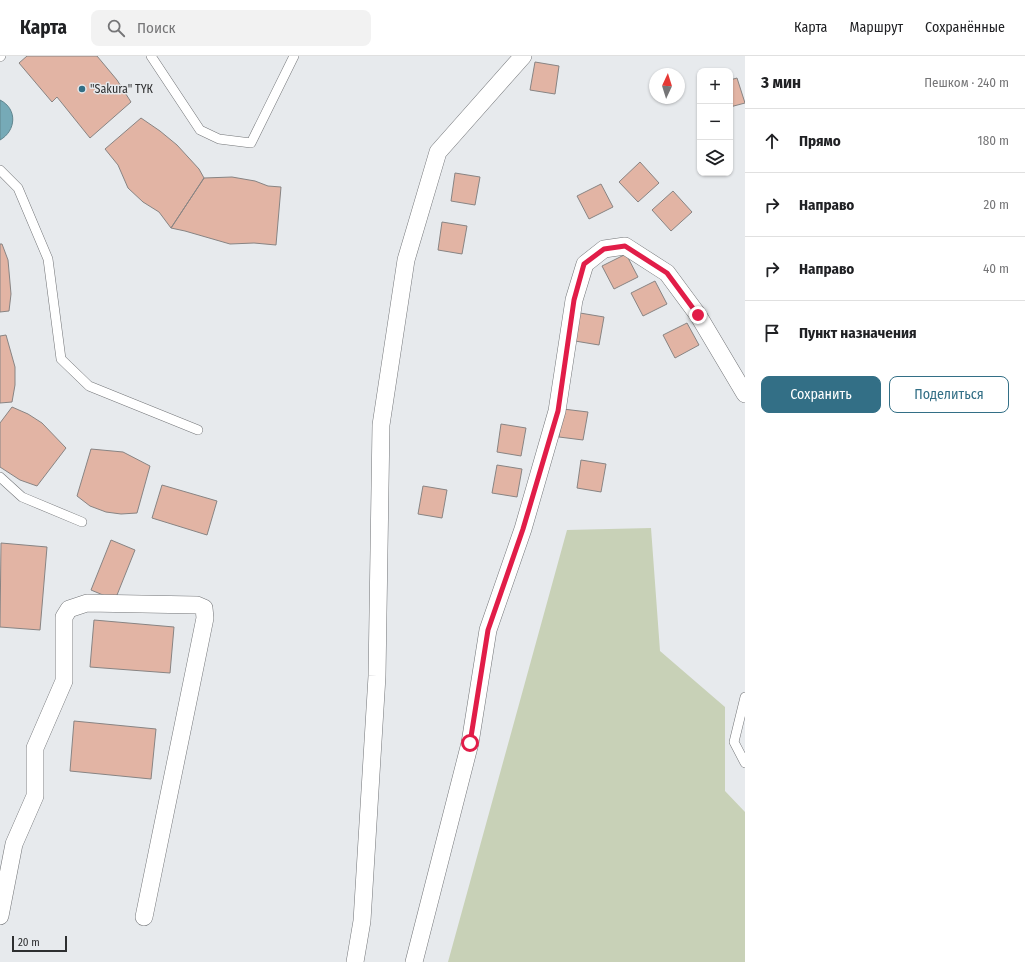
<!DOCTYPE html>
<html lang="ru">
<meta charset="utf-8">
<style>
body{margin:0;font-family:"Fira Sans Condensed",sans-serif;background:#f2f2f2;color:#202124}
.controls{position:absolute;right:12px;top:12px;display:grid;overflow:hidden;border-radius:8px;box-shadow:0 1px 3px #0004}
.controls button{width:36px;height:36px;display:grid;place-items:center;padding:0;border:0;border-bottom:1px solid #e0e0e0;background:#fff;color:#202124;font:20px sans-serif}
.compass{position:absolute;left:649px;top:12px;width:36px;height:36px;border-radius:50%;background:#fff;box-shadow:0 1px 3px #0004;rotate:4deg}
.scale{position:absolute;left:12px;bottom:10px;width:55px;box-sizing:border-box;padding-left:4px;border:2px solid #2e2f30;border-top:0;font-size:11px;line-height:14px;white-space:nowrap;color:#2e2f30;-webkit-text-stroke:3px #e7eaed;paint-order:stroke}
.stop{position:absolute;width:12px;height:12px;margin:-9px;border:3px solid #e11d48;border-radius:50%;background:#fff}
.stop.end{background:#e11d48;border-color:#fff;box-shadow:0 1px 4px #0008}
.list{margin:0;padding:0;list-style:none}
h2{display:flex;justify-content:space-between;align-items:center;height:52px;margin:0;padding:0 16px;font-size:17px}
h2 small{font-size:13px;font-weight:400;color:#757577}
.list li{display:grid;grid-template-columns:26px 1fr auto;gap:12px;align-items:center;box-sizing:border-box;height:64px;padding:0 16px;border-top:1px solid #e0e0e0}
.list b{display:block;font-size:15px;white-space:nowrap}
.list em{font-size:13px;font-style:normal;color:#757577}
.actions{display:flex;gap:8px;padding:12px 16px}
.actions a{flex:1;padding:9px 0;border:1px solid #336f86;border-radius:8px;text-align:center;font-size:14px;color:#336f86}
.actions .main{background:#336f86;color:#fff}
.icon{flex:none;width:22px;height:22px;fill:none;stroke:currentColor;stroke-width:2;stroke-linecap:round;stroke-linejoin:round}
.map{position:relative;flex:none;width:745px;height:906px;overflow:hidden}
header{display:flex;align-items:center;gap:24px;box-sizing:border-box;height:56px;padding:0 20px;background:#fff;border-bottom:1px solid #e0e0e0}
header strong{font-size:19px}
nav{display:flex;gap:22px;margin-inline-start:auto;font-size:14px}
.search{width:280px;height:36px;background:#f2f2f2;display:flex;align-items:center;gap:10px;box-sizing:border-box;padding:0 14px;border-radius:8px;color:#757577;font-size:15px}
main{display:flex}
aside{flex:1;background:#fff}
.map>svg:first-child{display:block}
.green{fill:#c8d1b7}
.water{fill:#76aab7;stroke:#60858e}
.building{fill:#e2b4a4;stroke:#888483}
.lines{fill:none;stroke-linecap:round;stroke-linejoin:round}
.service-casing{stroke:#737578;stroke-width:10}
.minor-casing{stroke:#737578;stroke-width:18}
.service{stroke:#fff;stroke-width:9}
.minor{stroke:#fff;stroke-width:17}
.route{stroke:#e11d48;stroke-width:5}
.poi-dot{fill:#336f86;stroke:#e7eaed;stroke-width:1.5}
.labels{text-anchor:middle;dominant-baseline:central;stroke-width:3;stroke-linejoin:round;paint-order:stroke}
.poi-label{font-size:12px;fill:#2e2f30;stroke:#e7eaed;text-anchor:start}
</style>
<header>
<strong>Карта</strong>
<div class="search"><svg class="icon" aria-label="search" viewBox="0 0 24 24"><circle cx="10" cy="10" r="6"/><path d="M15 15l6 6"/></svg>Поиск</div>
<nav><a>Карта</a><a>Маршрут</a><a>Сохранённые</a></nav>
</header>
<main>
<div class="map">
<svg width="745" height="906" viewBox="0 0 745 906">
<rect width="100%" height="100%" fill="#e7eaed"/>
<path class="green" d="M651,472L660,595L725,651V735L745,756V906H448L567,474Z"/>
<path class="water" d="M0,44C18,53 16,75 0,84Z"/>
<path class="building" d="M27,0H97L117,24L131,46L90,82L57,41L52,46L19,7Z
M535,6L559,10L555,38L530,34Z
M737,22L745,47L730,51V24Z
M141,62L160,75L177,89L199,113L204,122L171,172L159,156L143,146L128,132L118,109L105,93Z
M640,106L659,127L638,146L619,126Z
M455,117L480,121L475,149L451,145Z
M232,121L255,125L268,130L281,131L276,189L254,187L230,188L185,175L171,172L204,122Z
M601,128L613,151L589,163L577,140Z
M673,135L692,156L671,175L652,154Z
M442,166L467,170L462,198L438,194Z
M0,188H2L8,204L11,238L9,255L0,256Z
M626,198L638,221L614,233L602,210Z
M655,225L667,248L643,260L631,237Z
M580,257L604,261L599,289L575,285Z
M687,267L699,289L675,302L663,279Z
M6,279L15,311V329L12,346L0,347V280Z
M12,351L28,358L42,367L66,392L37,430L20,424L0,411V367Z
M563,353L588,356L583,384L559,381Z
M501,368L526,372L521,400L497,396Z
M91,393L123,396L150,410L137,457L121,458L106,456L90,450L77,440Z
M581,404L606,408L601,436L577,432Z
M497,409L522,413L517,441L492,437Z
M162,429L217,445L207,479L152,462Z
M423,430L447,434L442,462L418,458Z
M111,484L135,494L115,544L91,534Z
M1,487L47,491L40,574L0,571Z
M94,564L174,571L170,617L90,611Z
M74,665L156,673L151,723L70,715Z"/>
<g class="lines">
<g class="service-casing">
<path id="service" d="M151,0L200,74L219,83L251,87L294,0
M0,1L1,0
M0,114L18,132L48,203L61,303L89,330L198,374
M0,421L22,441L82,466
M745,641L734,686L745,707"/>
</g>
<g class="minor-casing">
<path id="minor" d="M0,860L14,788L35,740V692L64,625V561L69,553L87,547L197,549L204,552L205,562L144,861
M355,906L362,865L377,620L381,369L406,204L438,96L523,0
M414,906L470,687L488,574L523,473L557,355L574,244L585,208L604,193L625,190L667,217L698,259L745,338"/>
</g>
<use href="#service" class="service"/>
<use href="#minor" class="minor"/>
</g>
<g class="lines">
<path class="route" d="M470,687L488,574L523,473L558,355L574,244L584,208L604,193L625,190L667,217L698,259"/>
</g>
<circle class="poi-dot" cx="82" cy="33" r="4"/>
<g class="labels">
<g class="poi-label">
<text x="90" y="33">"Sakura" ТҮК</text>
</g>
</g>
</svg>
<div class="controls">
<button>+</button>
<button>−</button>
<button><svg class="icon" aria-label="layers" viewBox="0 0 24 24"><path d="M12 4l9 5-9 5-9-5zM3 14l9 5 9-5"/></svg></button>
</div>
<svg class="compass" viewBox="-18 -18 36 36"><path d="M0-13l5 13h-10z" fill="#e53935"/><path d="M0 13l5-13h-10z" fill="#757577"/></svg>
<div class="scale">20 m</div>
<div class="stop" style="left:470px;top:687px"></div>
<div class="stop end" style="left:698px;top:259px"></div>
</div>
<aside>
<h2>3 мин<small>Пешком · 240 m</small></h2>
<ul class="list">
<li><svg class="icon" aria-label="ahead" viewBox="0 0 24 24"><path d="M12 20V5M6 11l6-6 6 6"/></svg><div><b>Прямо</b></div><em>180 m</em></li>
<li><svg class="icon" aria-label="right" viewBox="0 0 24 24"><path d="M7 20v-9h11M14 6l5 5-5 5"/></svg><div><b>Направо</b></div><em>20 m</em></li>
<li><svg class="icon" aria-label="right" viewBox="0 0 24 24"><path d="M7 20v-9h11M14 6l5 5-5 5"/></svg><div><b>Направо</b></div><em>40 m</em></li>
<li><svg class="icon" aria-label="arrive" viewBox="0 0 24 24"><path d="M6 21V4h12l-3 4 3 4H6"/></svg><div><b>Пункт назначения</b></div></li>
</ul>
<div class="actions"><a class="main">Сохранить</a><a>Поделиться</a></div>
</aside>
</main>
